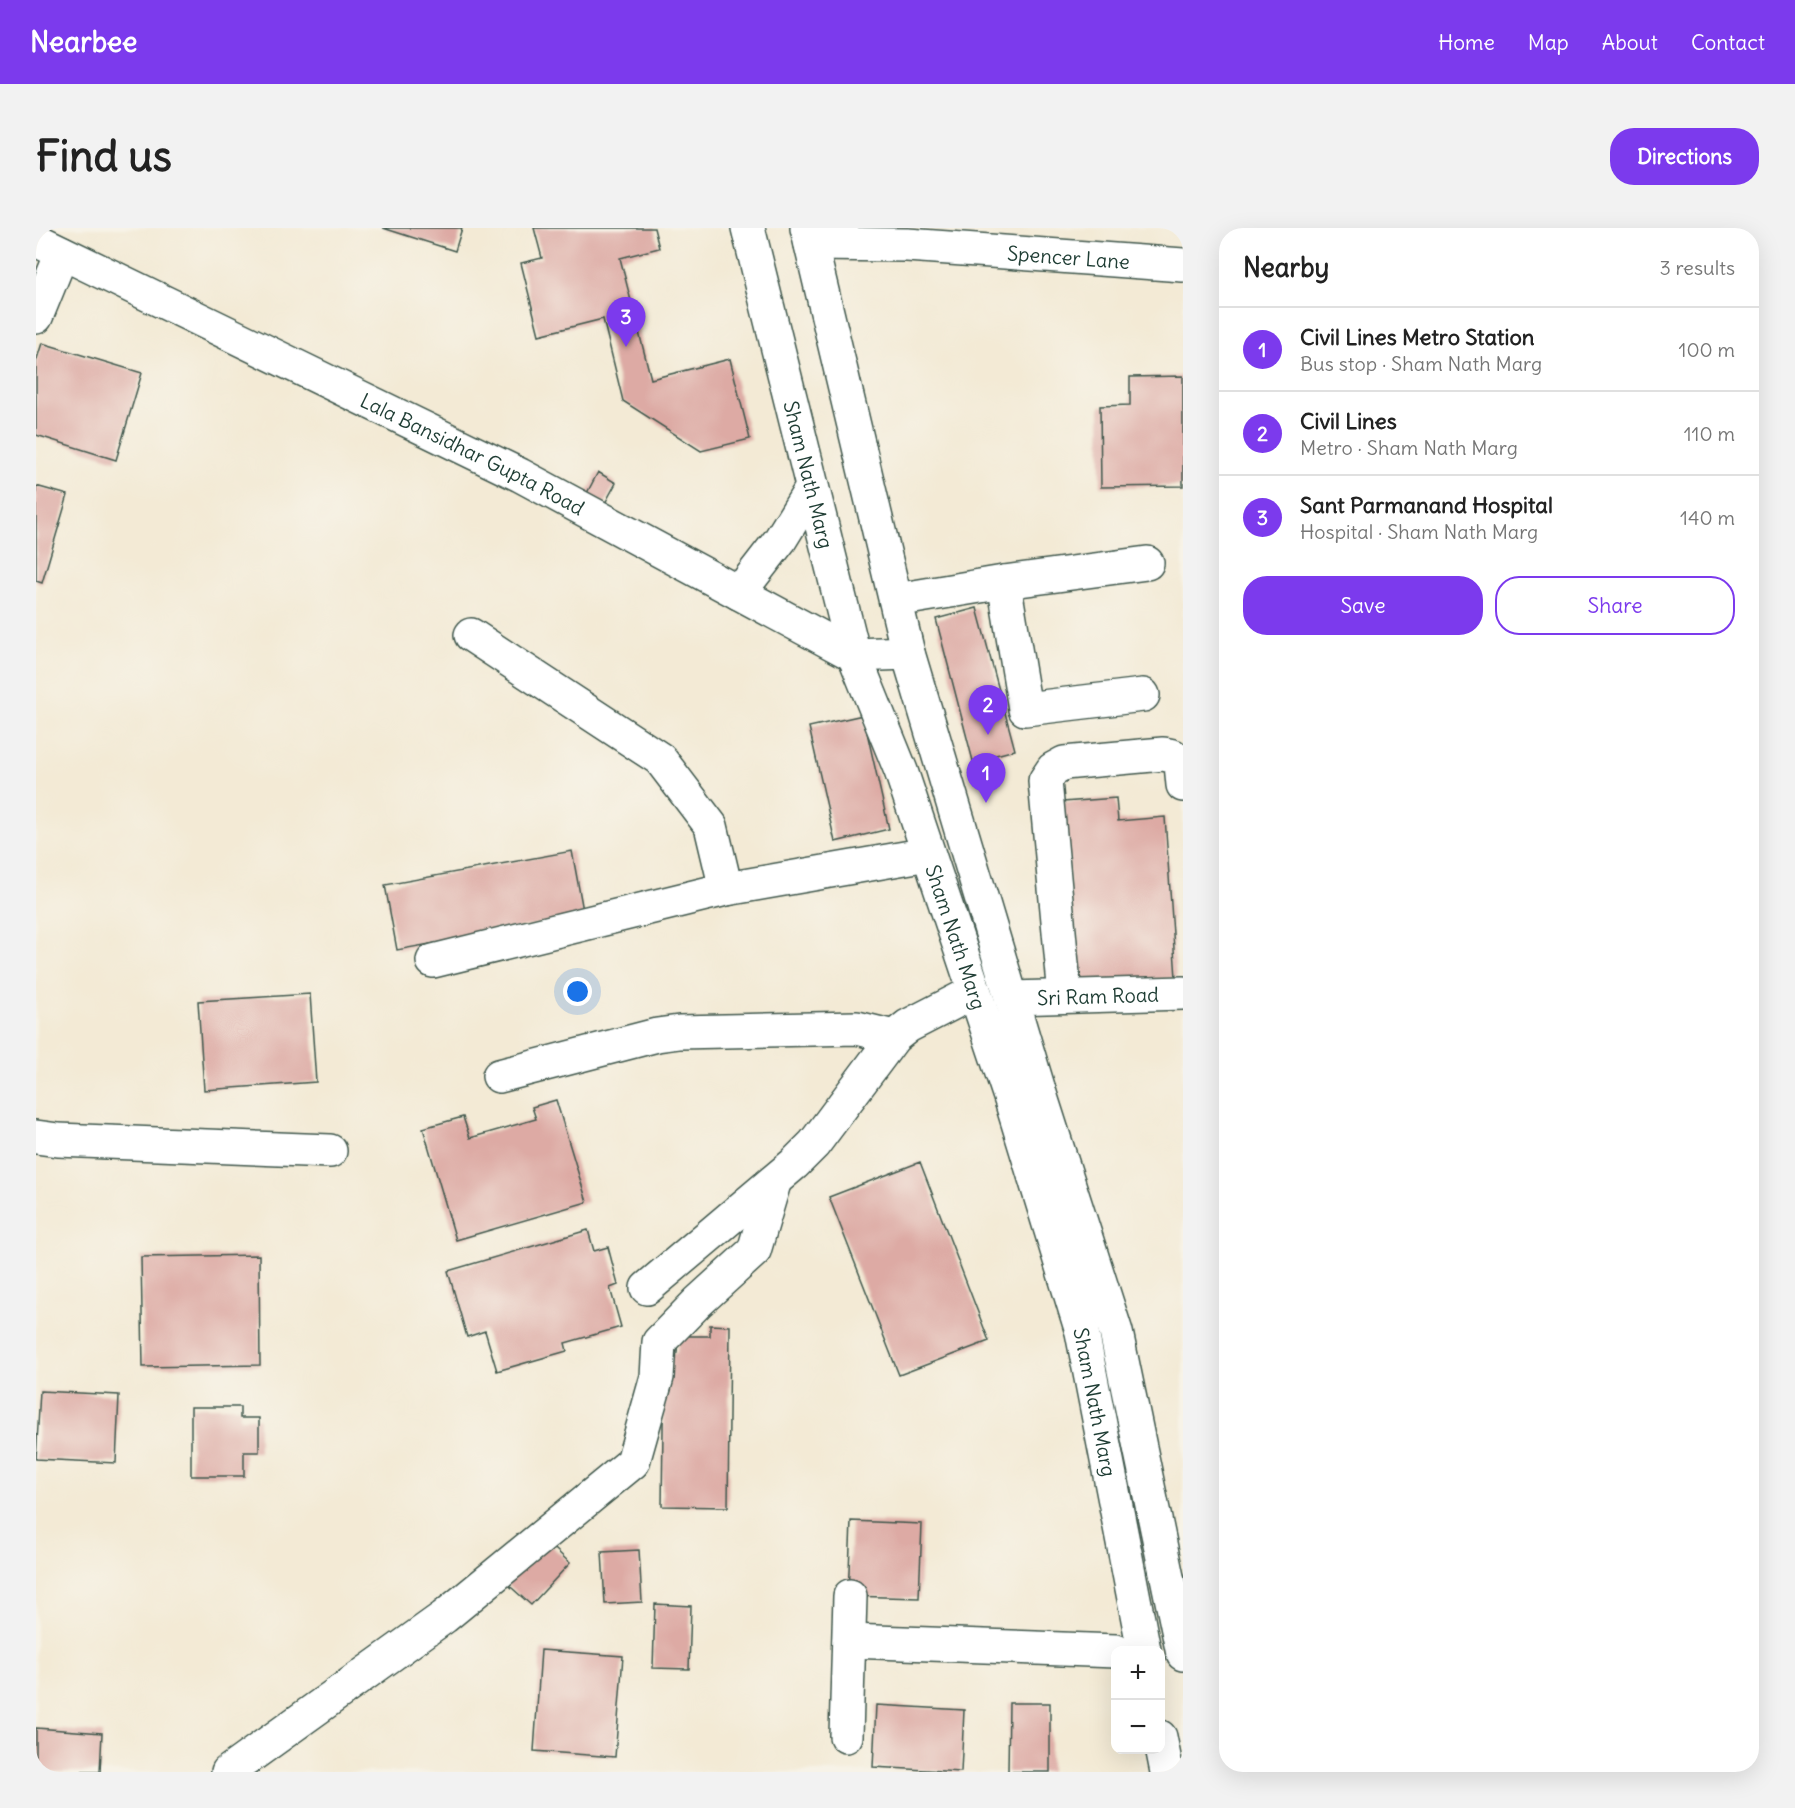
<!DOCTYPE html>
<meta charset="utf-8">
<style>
body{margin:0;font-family:Delius,sans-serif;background:#f2f2f2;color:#222}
.controls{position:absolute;right:18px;bottom:18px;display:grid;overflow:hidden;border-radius:12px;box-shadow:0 6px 24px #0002}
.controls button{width:54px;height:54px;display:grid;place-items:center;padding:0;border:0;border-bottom:2px solid #e0e0e0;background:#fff;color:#222;font:30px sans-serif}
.you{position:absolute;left:542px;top:764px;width:21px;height:21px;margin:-15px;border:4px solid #fff;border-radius:50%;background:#1a73e8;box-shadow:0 0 0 9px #1a73e833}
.badge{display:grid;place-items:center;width:39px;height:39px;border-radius:50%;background:#7c3aed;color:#fff;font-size:20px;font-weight:700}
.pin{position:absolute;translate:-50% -50px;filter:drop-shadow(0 2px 3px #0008)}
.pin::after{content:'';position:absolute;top:32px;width:21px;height:18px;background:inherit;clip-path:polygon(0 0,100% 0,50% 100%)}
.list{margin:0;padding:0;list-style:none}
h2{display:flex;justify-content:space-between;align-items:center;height:78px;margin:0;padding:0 24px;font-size:26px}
h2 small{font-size:20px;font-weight:400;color:#767676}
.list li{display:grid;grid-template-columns:39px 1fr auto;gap:18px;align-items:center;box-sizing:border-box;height:84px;padding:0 24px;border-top:2px solid #e0e0e0}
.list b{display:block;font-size:22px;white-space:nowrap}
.list p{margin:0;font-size:20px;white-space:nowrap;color:#767676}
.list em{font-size:20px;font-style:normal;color:#767676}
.actions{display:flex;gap:12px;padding:18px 24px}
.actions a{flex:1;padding:14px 0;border:2px solid #7c3aed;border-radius:24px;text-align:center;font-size:21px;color:#7c3aed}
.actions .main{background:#7c3aed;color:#fff}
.map{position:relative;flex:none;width:1147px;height:1544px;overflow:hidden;border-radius:24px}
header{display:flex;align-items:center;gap:36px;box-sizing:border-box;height:84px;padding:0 30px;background:#7c3aed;color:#fff}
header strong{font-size:28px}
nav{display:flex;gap:33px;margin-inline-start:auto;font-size:21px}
.intro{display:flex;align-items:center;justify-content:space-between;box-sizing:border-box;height:144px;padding:0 36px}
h1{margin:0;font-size:42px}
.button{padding:15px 27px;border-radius:24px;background:#7c3aed;color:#fff;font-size:21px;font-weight:700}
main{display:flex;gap:36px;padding:0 36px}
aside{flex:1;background:#fff;border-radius:24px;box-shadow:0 6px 24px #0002}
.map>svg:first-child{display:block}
.building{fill:#ddaaa4}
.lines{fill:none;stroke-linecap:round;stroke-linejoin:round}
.minor-casing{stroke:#3f574c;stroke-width:36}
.major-casing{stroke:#3f574c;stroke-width:36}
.minor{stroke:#fff;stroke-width:33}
.major{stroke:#fff;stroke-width:33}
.labels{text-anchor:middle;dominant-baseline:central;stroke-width:5;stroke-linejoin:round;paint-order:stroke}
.street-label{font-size:20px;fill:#1f3d34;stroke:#f7f3e8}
</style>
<header>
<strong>Nearbee</strong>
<nav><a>Home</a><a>Map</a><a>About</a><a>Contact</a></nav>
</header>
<div class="intro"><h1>Find us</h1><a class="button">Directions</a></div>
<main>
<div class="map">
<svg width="1147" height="1544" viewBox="0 0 1147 1544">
<rect width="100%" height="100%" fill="#f7f3e8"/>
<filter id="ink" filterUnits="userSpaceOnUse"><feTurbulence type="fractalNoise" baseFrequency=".0167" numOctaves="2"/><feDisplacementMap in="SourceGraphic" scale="12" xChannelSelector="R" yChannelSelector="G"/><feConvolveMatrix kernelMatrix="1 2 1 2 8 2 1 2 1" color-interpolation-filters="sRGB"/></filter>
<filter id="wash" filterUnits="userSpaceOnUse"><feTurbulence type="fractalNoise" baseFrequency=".008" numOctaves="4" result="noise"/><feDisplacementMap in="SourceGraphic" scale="24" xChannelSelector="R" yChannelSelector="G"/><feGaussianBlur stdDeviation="1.35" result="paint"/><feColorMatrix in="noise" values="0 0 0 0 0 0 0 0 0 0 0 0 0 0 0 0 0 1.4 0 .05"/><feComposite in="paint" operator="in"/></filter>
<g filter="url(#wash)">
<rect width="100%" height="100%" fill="#f3ead5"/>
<g id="blocks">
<path class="building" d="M347,0H426L419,23Z
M498,0H618L623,20L584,30L615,151L694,131L714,211L665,223L587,173L567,91L503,107L485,35L506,30Z
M6,115L106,145L80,232L0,207V134Z
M1147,148V258L1065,259L1064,178L1094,177V149Z
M562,244L580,255L568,277L550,267Z
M0,258L32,267L6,355L0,353Z
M941,380L979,522L937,533L900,391Z
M827,487L853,601L799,614L773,499Z
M1080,570L1082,593L1129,589L1140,750L1041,758L1027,574Z
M536,623L548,688L361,722L349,657Z
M274,766L280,854L168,862L162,773Z
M520,872L551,974L420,1012L387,900L427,889L434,910L500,891L496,879Z
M884,934L953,1113L863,1147L793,969Z
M552,1002L558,1023L572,1019L582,1057L574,1060L585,1099L529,1115L531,1123L461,1143L449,1103L431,1109L412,1043Z
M223,1027L224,1137L107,1139L105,1029Z
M674,1097L694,1098L692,1279L626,1278L628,1125H641L642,1108H674Z
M4,1163L83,1167L80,1235L0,1231Z
M155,1179H204V1190H223V1224H208V1248H155Z
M815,1293L886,1296L883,1370L812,1368Z
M507,1310L534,1335L495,1377L467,1352Z
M603,1322L606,1374L569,1376L566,1324Z
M619,1376L655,1378L653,1441L617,1440Z
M505,1422L587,1428L579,1529L498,1523Z
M973,1475H1014V1544H972Z
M840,1477L928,1482L925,1544L837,1539Z
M0,1500L66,1505L64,1544H0Z"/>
</g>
</g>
<g filter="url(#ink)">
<use href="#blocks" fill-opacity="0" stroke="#3f574c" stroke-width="1.5"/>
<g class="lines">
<g class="minor-casing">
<g id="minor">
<path id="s1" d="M0,12L484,247L818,427L872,425"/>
<path id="s2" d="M775,16L871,17L1147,37"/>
<path d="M0,89L26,25"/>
<path d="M968,354L1111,335"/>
<path d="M703,365L744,312L776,260"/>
<path d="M860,372L968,354L989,481L1107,467"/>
<path d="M435,407L624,531L675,598L690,661"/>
<path d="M397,733L690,661L892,626"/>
<path d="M1029,768L1009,553L1017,541L1028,535L1127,526L1137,528L1145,536L1147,557"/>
<path id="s3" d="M976,770L1147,765"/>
<path d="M463,848L621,807L643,804L821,800L858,809"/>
<path d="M0,909L22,912L294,923"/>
<path d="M611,1060L758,936L778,916L858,809L872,798L938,764"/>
<path d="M813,1413L1080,1423"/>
<path d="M810,1508L814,1368"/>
<path d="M192,1544L408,1389L597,1234L621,1149L623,1114L662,1074L718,1023L738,955"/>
</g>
</g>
<g class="major-casing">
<g id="major">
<path id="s4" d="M712,0L818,427L865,543L975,872L1046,1104L1108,1422"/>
<path d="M771,0L872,425L1005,869L1080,1104L1147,1426"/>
<path d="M1124,1509L1131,1544"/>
</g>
</g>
<use href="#minor" class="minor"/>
<use href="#major" class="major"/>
</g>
</g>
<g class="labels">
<g class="street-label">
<text stroke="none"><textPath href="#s2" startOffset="258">Spencer Lane</textPath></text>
<text stroke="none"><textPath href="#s1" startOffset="486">Lala Bansidhar Gupta Road</textPath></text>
<text stroke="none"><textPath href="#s4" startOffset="254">Sham Nath Marg</textPath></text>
<text stroke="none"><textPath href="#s4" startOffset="740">Sham Nath Marg</textPath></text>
<text stroke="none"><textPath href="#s3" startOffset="86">Sri Ram Road</textPath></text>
<text stroke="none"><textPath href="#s4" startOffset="1226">Sham Nath Marg</textPath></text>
</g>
</g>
</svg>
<div class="controls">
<button>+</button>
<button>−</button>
</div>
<div class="you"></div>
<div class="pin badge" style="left:950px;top:575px">1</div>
<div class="pin badge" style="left:952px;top:507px">2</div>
<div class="pin badge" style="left:590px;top:119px">3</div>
</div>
<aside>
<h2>Nearby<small>3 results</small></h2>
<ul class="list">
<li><span class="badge">1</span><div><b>Civil Lines Metro Station</b><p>Bus stop · Sham Nath Marg</p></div><em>100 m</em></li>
<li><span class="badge">2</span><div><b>Civil Lines</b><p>Metro · Sham Nath Marg</p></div><em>110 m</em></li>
<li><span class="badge">3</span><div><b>Sant Parmanand Hospital</b><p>Hospital · Sham Nath Marg</p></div><em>140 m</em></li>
</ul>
<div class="actions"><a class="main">Save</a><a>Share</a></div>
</aside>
</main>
